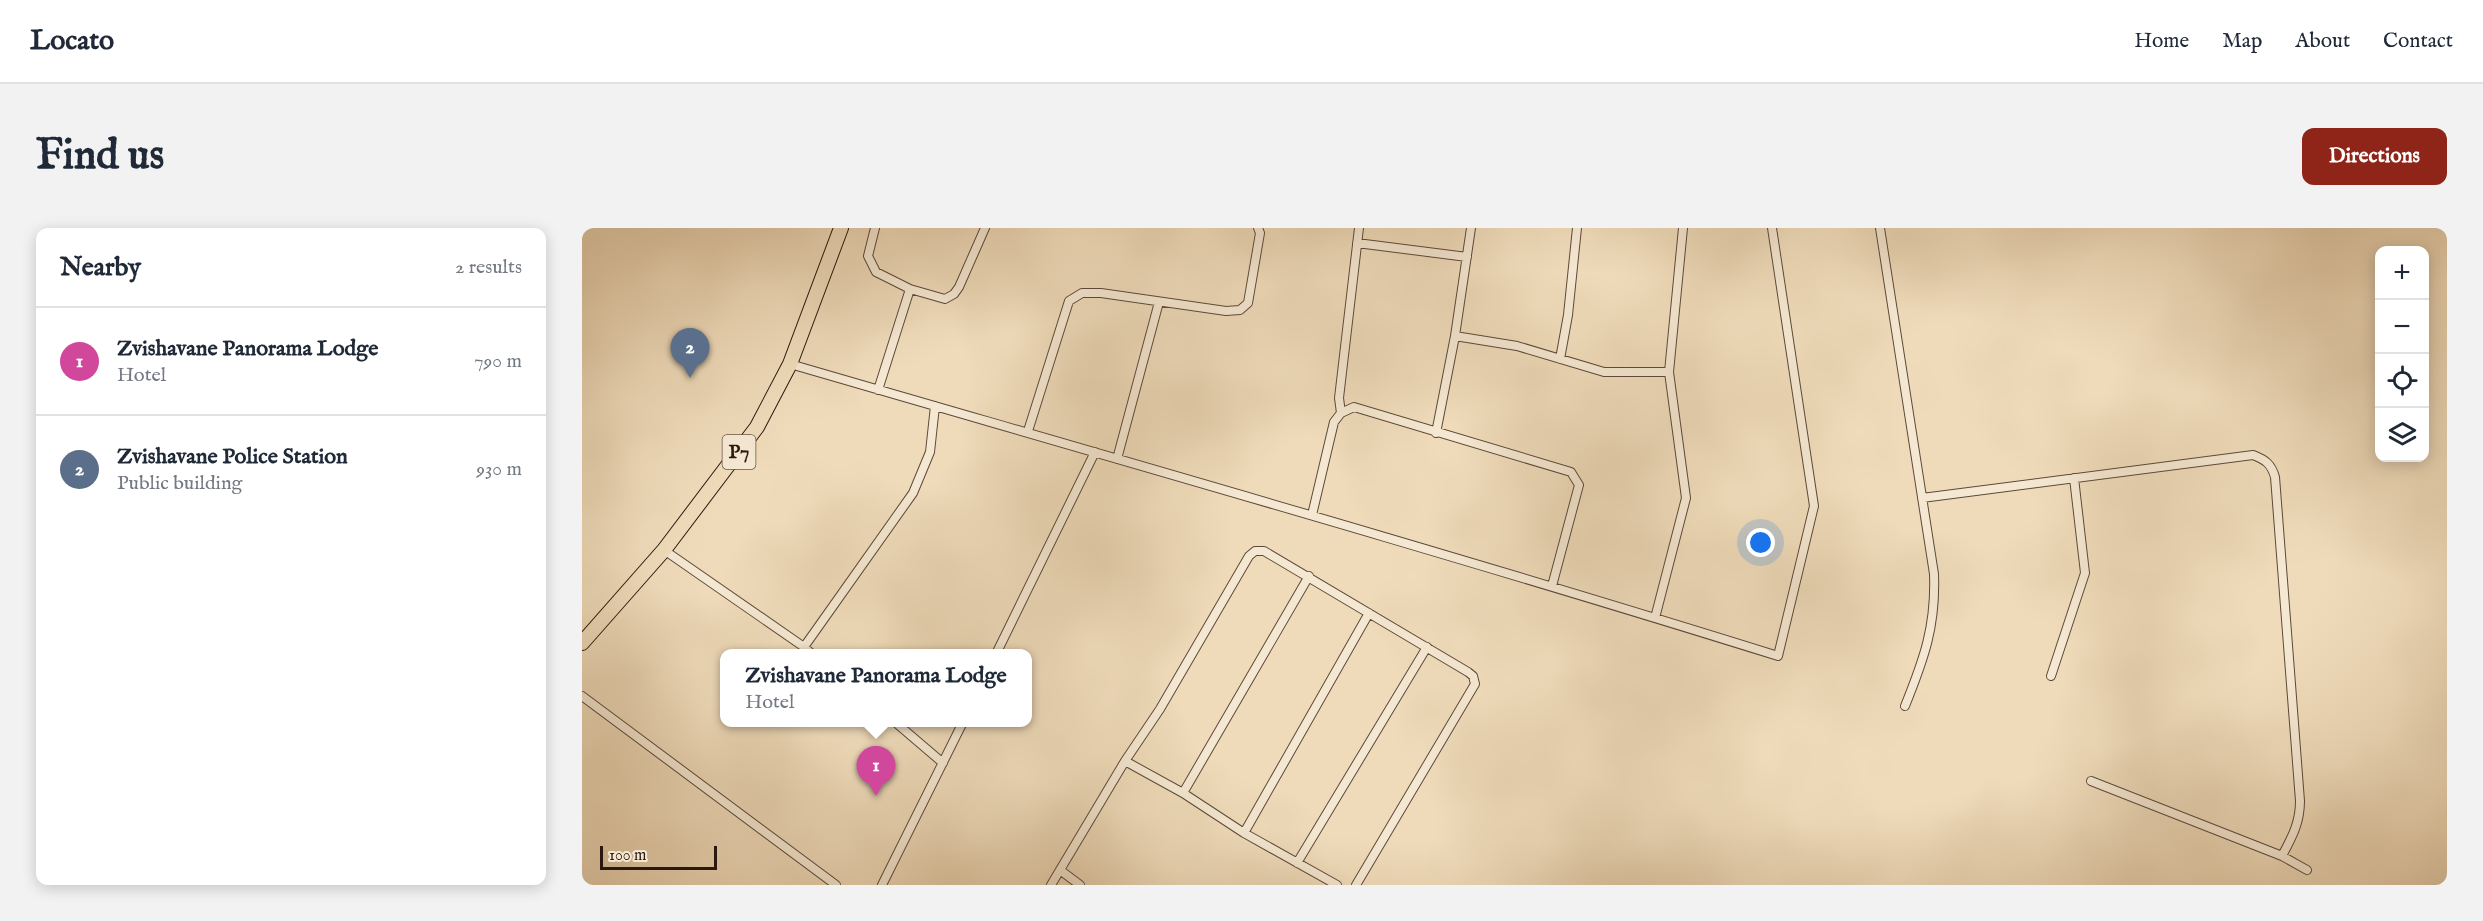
<!DOCTYPE html>
<meta charset="utf-8">
<style>
body{margin:0;font-family:"IM FELL English",serif;background:#f2f2f3;color:#1f2937}
.controls{position:absolute;right:18px;top:18px;display:grid;overflow:hidden;border-radius:12px;box-shadow:0 3px 15px #0003}
.controls button{width:54px;height:54px;display:grid;place-items:center;padding:0;border:0;border-bottom:2px solid #e0e1e3;background:#fff;color:#1f2937;font:30px sans-serif}
.scale{position:absolute;left:18px;bottom:15px;width:117px;box-sizing:border-box;padding-left:6px;border:3px solid #2b180f;border-top:0;font-size:16px;line-height:21px;white-space:nowrap;color:#2b180f;-webkit-text-stroke:4px #f5e8d2;paint-order:stroke}
.you{position:absolute;left:1179px;top:315px;width:21px;height:21px;margin:-15px;border:4px solid #fff;border-radius:50%;background:#1a73e8;box-shadow:0 0 0 9px #1a73e833}
.badge{display:grid;place-items:center;width:39px;height:39px;border-radius:50%;background:#8f2418;color:#fff;font-size:20px;font-weight:700}
.pin{position:absolute;translate:-50% -50px;filter:drop-shadow(0 2px 3px #0008)}
.pin::after{content:'';position:absolute;top:32px;width:21px;height:18px;background:inherit;clip-path:polygon(0 0,100% 0,50% 100%)}
.popup{position:absolute;left:138px;top:421px;width:312px;height:78px;box-sizing:border-box;display:grid;place-content:center;border-radius:12px;background:#fff;filter:drop-shadow(0 2px 4px #0005);font-size:20px;white-space:nowrap;color:#747a83}
.popup b{font-size:22px;color:#1f2937}
.popup::after{content:'';position:absolute;left:50%;top:100%;margin-left:-12px;border:12px solid transparent;border-top-color:#fff}
.list{margin:0;padding:0;list-style:none}
h2{display:flex;justify-content:space-between;align-items:center;height:78px;margin:0;padding:0 24px;font-size:26px}
h2 small{font-size:20px;font-weight:400;color:#747a83}
.list li{display:grid;grid-template-columns:39px 1fr auto;gap:18px;align-items:center;box-sizing:border-box;height:108px;padding:0 24px;border-top:2px solid #e0e1e3}
.list b{display:block;font-size:22px;white-space:nowrap}
.list p{margin:0;font-size:20px;white-space:nowrap;color:#747a83}
.list em{font-size:20px;font-style:normal;color:#747a83}
.icon{flex:none;width:33px;height:33px;fill:none;stroke:currentColor;stroke-width:2;stroke-linecap:round;stroke-linejoin:round}
.map{position:relative;flex:none;width:1865px;height:657px;overflow:hidden;border-radius:12px}
header{display:flex;align-items:center;gap:36px;box-sizing:border-box;height:84px;padding:0 30px;background:#fff;border-bottom:2px solid #e0e1e3}
header strong{font-size:28px}
nav{display:flex;gap:33px;margin-inline-start:auto;font-size:21px}
.intro{display:flex;align-items:center;justify-content:space-between;box-sizing:border-box;height:144px;padding:0 36px}
h1{margin:0;font-size:42px}
.button{padding:15px 27px;border-radius:12px;background:#8f2418;color:#fff;font-size:21px;font-weight:700}
main{display:flex;gap:36px;padding:0 36px}
aside{flex:1;background:#fff;border-radius:12px;box-shadow:0 3px 15px #0003}
.map>svg:first-child{display:block}
.lines{fill:none;stroke-linecap:round;stroke-linejoin:round}
.minor-casing{stroke:#5c493a;stroke-width:10}
.trunk-casing{stroke:#2b180f;stroke-width:16}
.minor{stroke:#f5e8d2;stroke-width:8}
.trunk{stroke:#efdbba;stroke-width:14}
.labels{text-anchor:middle;dominant-baseline:central;stroke-width:6;stroke-linejoin:round;paint-order:stroke}
.shield{fill:#f5e8d2;stroke:#68564a;stroke-width:1.5}
.shield-label{font-size:20px;font-weight:bold;fill:#2b180f}
</style>
<header>
<strong>Locato</strong>
<nav><a>Home</a><a>Map</a><a>About</a><a>Contact</a></nav>
</header>
<div class="intro"><h1>Find us</h1><a class="button">Directions</a></div>
<main>
<aside>
<h2>Nearby<small>2 results</small></h2>
<ul class="list">
<li><span class="badge" style="background:#d1479c">1</span><div><b>Zvishavane Panorama Lodge</b><p>Hotel</p></div><em>790 m</em></li>
<li><span class="badge" style="background:#5c6f8a">2</span><div><b>Zvishavane Police Station</b><p>Public building</p></div><em>930 m</em></li>
</ul>
</aside>
<div class="map">
<svg width="1865" height="657" viewBox="0 0 1865 657">
<rect width="100%" height="100%" fill="#efdbba"/>
<filter id="stains"><feTurbulence type="fractalNoise" baseFrequency=".00333" numOctaves="4"/><feColorMatrix values="0 0 0 0 .2 0 0 0 0 .09 0 0 0 0 .02 0 0 0 .5 -.17"/></filter>
<radialGradient id="worn" r=".72"><stop offset=".6" stop-color="#630" stop-opacity="0"/><stop offset="1" stop-color="#630" stop-opacity=".3"/></radialGradient>
<g class="lines">
<g class="minor-casing">
<path id="minor" d="M293,0L286,28L294,44L328,61L363,71L372,66L377,59L403,0
M1298,0L1352,346C1354,398 1342,431 1323,478
M775,15L885,29
M873,108L935,118L1022,144H1087L1104,270L1073,390
M978,131L986,87L995,0
M208,136C538,232 869,326 1196,428L1232,278L1190,0
M1087,144L1101,0
M296,162L328,61
M759,185L757,170L777,0
M446,203L487,73L500,65H519L644,83L658,82L666,75L678,5L676,0
M854,205L873,108L889,0
M535,231L577,74
M1340,270L1671,227C1684,232 1689,236 1693,249L1718,573C1718,595 1710,609 1700,628
M730,287L752,194L759,185L772,179L989,244L997,257L970,358
M82,322L222,419L331,265L348,224L353,178
M222,419L230,426
M414,426L513,224
M1469,448L1503,345L1492,250
M0,468L254,657
M313,494L361,535
M543,533L601,565L662,605L755,657
M1509,553L1700,628L1725,642
M601,565L727,348
M662,605L787,385
M715,635L845,419
M478,642L498,657
M300,657L381,494
M469,657L543,533L578,481L667,328L673,323H682L886,444L891,448L893,456L774,657"/>
</g>
<g class="trunk-casing">
<path id="trunk" d="M0,415L82,322L175,199L208,136L259,0"/>
</g>
<use href="#minor" class="minor"/>
<use href="#trunk" class="trunk"/>
</g>
<g class="labels">
<rect class="shield" x="140.5" y="207" width="33" height="34" rx="4.5"/>
<g class="shield-label">
<text x="157" y="224">P7</text>
</g>
</g>
<rect width="100%" height="100%" filter="url(#stains)"/>
<rect width="100%" height="100%" fill="url(#worn)"/>
</svg>
<div class="controls">
<button>+</button>
<button>−</button>
<button><svg class="icon" aria-label="locate" viewBox="0 0 24 24"><circle cx="12" cy="12" r="6"/><path d="M12 2v4M12 18v4M2 12h4M18 12h4"/></svg></button>
<button><svg class="icon" aria-label="layers" viewBox="0 0 24 24"><path d="M12 4l9 5-9 5-9-5zM3 14l9 5 9-5"/></svg></button>
</div>
<div class="scale">100 m</div>
<div class="you"></div>
<div class="pin badge" style="left:294px;top:568px;background:#d1479c">1</div>
<div class="popup"><b>Zvishavane Panorama Lodge</b>Hotel</div>
<div class="pin badge" style="left:108px;top:150px;background:#5c6f8a">2</div>
</div>
</main>
